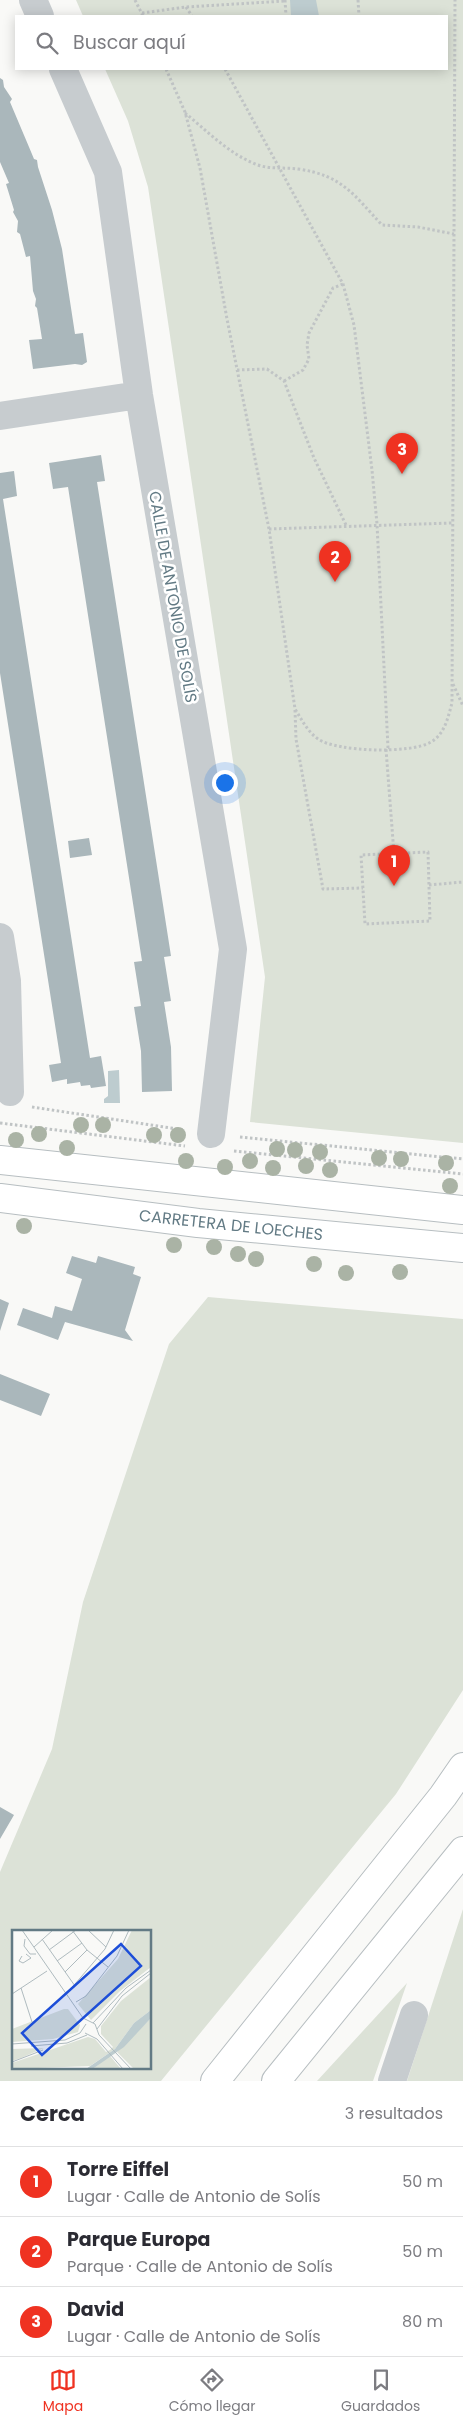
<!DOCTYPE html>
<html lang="es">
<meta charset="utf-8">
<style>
body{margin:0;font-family:Poppins,sans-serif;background:#f7f7f7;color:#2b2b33}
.you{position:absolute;left:224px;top:782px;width:18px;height:18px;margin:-12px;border:4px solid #fff;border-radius:50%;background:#1a73e8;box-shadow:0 0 0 8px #1a73e833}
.badge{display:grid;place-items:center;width:32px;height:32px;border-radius:50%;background:#ef3221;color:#fff;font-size:16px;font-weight:700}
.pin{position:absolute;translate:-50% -41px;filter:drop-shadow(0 1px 2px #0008)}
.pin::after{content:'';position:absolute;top:26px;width:18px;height:15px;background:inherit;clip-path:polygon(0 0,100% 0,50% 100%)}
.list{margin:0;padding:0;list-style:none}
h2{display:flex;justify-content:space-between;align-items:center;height:65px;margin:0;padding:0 20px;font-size:21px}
h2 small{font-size:16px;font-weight:400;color:#7c7c81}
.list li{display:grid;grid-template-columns:32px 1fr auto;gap:15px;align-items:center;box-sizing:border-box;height:70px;padding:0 20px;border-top:1px solid #e1e1e2}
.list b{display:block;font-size:19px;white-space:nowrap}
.list p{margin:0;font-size:16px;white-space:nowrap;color:#7c7c81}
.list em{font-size:16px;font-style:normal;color:#7c7c81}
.icon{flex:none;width:28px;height:28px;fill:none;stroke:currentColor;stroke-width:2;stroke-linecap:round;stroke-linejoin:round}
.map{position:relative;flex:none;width:463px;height:2081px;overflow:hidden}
.search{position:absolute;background:#fff;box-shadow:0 2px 12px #0003;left:15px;right:15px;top:15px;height:55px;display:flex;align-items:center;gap:12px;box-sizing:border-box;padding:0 18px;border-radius:0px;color:#7c7c81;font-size:19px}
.sheet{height:275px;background:#fff}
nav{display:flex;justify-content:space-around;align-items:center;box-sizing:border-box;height:70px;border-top:1px solid #e1e1e2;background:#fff;font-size:14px;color:#7c7c81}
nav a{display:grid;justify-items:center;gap:2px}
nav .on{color:#ef3221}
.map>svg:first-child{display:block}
.green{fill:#dce2d7;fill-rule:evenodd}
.water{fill:#bdcccf}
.building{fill:#aab7bb}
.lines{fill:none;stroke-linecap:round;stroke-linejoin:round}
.major-casing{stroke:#b7bec1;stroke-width:30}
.path{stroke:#c0c4c5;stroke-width:3;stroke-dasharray:2.5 2.5;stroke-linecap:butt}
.minor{stroke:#c7cccf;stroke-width:28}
.major{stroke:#fff;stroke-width:28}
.tree{fill:#aab3a5}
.labels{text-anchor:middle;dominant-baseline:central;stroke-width:5;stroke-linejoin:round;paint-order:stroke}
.street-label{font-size:16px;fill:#627a84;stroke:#fff}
.inset-road{fill:none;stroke:#afbbbf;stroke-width:1}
.view{fill:#1d4ed8;fill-opacity:0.15;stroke:#1d4ed8;stroke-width:2.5}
.inset-edge{fill:none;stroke:#627a84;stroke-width:2.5}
</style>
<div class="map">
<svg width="463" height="2081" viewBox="0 0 463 2081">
<rect width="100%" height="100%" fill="#f9f9f7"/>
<path class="green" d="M76,0H463V1143L250,1122L265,977L148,187L128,121L105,69H447V16H83Z
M208,1297L463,1319V1690L396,1794L161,2081H0V1872L52,1749L83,1602L169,1344ZM14,1931H150V2067H14Z
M463,1909V2081H407Z
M407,1983L373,2081H317Z"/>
<path class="water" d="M290,0H316L319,16H291Z
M119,1070L120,1103H104V1099L108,1096V1071Z"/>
<path class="building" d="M0,78L3,80L4,87L12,99L10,102L29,147L34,159L37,160L38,167L52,210L62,249L75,334L83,333L87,362L82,365L75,364L33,369L29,340L42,339L37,308L35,306L36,299L33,291L30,256L26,257L20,234L17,232L18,221L13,212L14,210L6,184L9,183L0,162Z
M101,455L105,481L97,482L171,956L164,957L171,1001L164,1002L171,1047L172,1091L142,1092L141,1051L134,1007L141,1006L134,962L142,961L68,487L53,489L49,463Z
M14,471L17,496L3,499L90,1058L101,1056L106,1086L91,1088L90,1085L81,1086L80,1082L67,1084V1079L52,1082L49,1065L61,1063L0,673V473Z
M89,838L92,855L70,858L68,841Z
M72,1256L96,1263L98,1256L135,1267L133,1274L141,1277L125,1330L133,1341L65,1322L58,1340L17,1325L23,1308L52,1318L55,1306L72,1311L82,1279L66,1273Z
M0,1299L9,1303L0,1331Z
M0,1374L50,1394L41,1416L0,1400Z
M0,1807L14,1815L0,1839Z"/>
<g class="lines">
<g class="major-casing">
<path id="major" d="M0,1160L463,1210
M0,1198L198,1223L463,1248
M215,2081L443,1796L463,1767
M276,2081L463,1851"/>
</g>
<path class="path" d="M135,0L143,16
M285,0L286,16
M358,0L359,16
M186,7L192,16
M142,13L186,7L285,1
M166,69L185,112L200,168L227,319L269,529L295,709C302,720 307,731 318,739C337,752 411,754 431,742C445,734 448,717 452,703L455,0
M225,69L343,284L354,325L372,470L377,524L388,748L386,749L394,854
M185,113C206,130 227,152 253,163C267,170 283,167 298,169C342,175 354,195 382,225L418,227L454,234
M237,370L267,369L284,381L314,458L347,527
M284,381L303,370L309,359L307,345L309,333L333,288L343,284
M269,529L452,523
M453,684L463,706
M295,710L296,739L323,889L363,888
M428,852L430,921L365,924L361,855Z
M429,885L463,882
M32,1107L184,1130
M0,1123L185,1146
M240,1137L463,1159
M234,1151L463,1174"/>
<path class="minor" d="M33,0L40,16
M63,69L108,172L139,395L233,949L211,1134
M0,416L139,395
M0,937L7,981L10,1092
M392,2081L414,2015"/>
<use href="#major" class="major"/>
</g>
<g class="tree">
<circle cx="81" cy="1125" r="8"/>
<circle cx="103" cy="1125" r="8"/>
<circle cx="39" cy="1134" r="8"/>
<circle cx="154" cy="1135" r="8"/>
<circle cx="178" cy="1135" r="8"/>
<circle cx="16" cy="1140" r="8"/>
<circle cx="67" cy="1148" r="8"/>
<circle cx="277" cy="1149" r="8"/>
<circle cx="295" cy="1150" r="8"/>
<circle cx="320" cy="1152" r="8"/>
<circle cx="379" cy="1158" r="8"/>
<circle cx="401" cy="1159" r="8"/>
<circle cx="186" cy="1161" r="8"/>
<circle cx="250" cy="1161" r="8"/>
<circle cx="446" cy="1163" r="8"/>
<circle cx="306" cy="1166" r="8"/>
<circle cx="225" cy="1167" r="8"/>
<circle cx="273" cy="1168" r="8"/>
<circle cx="330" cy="1170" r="8"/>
<circle cx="450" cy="1186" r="8"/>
<circle cx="24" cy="1226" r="8"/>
<circle cx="174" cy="1245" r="8"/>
<circle cx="214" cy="1247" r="8"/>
<circle cx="238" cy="1254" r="8"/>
<circle cx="256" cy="1259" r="8"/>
<circle cx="314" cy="1264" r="8"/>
<circle cx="400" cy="1272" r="8"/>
<circle cx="346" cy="1273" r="8"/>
</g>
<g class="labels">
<g class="street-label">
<text transform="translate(173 597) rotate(80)">CALLE DE ANTONIO DE SOLÍS</text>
<text transform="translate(231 1225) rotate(6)">CARRETERA DE LOECHES</text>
</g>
</g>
<g transform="translate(12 1930)">
<rect width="139" height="139" fill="#f9f9f7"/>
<path d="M120,0H139V37L108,61L79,90L66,74L106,29ZM139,47V80L122,93L103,119L78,136L0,139V133L76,107L83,109L94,122L98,120L101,117L89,104V96L109,71ZM52,79H56L68,95L66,102L41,109L0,112V99ZM139,88V139H122L105,122ZM32,118L9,128L0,131V119ZM98,126L109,139H81L94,128Z" fill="#dce2d7"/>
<path d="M139,80V88L112,117L82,138L74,139L103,119L122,93Z" fill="#bdcccf"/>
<path class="inset-road" d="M10,0L71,88L83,94L87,105L119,139M60,0L75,20L96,37M76,0L94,17M13,9L12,16L18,24H24M30,9L63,56M22,17L41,0M37,20L64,0M10,26L7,31L11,33L19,28L14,24M45,31L70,13M53,42L75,20M9,58L20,92M57,61L93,19L102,0M0,64L35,41M64,72L74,66L105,26L117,0M81,93L114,58L139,40M85,99L110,66L139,43M73,103L85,109L111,139M0,114L53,110L68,103L74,94M19,116L55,113L75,105M0,132L31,120"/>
<path class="view" d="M109,14L129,36L30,125L10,103Z"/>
<rect width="139" height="139" class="inset-edge"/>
</g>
</svg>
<div class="you"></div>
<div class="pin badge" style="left:394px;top:886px">1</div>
<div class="pin badge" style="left:335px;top:582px">2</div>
<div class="pin badge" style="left:402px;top:474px">3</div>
<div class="search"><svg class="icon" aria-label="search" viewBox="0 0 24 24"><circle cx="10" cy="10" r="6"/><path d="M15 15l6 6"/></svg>Buscar aquí</div>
</div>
<section class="sheet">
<h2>Cerca<small>3 resultados</small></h2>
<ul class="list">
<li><span class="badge">1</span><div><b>Torre Eiffel</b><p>Lugar · Calle de Antonio de Solís</p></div><em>50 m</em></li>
<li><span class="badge">2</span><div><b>Parque Europa</b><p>Parque · Calle de Antonio de Solís</p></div><em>50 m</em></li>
<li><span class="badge">3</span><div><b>David</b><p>Lugar · Calle de Antonio de Solís</p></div><em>80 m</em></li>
</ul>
</section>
<nav>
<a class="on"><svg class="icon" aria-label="map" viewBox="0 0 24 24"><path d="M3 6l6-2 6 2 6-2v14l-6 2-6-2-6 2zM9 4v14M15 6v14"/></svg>Mapa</a>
<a><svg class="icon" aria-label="directions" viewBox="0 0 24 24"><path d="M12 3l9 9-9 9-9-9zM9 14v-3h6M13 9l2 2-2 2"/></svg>Cómo llegar</a>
<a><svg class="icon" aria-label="saved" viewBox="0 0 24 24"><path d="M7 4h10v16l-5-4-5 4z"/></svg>Guardados</a>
</nav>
